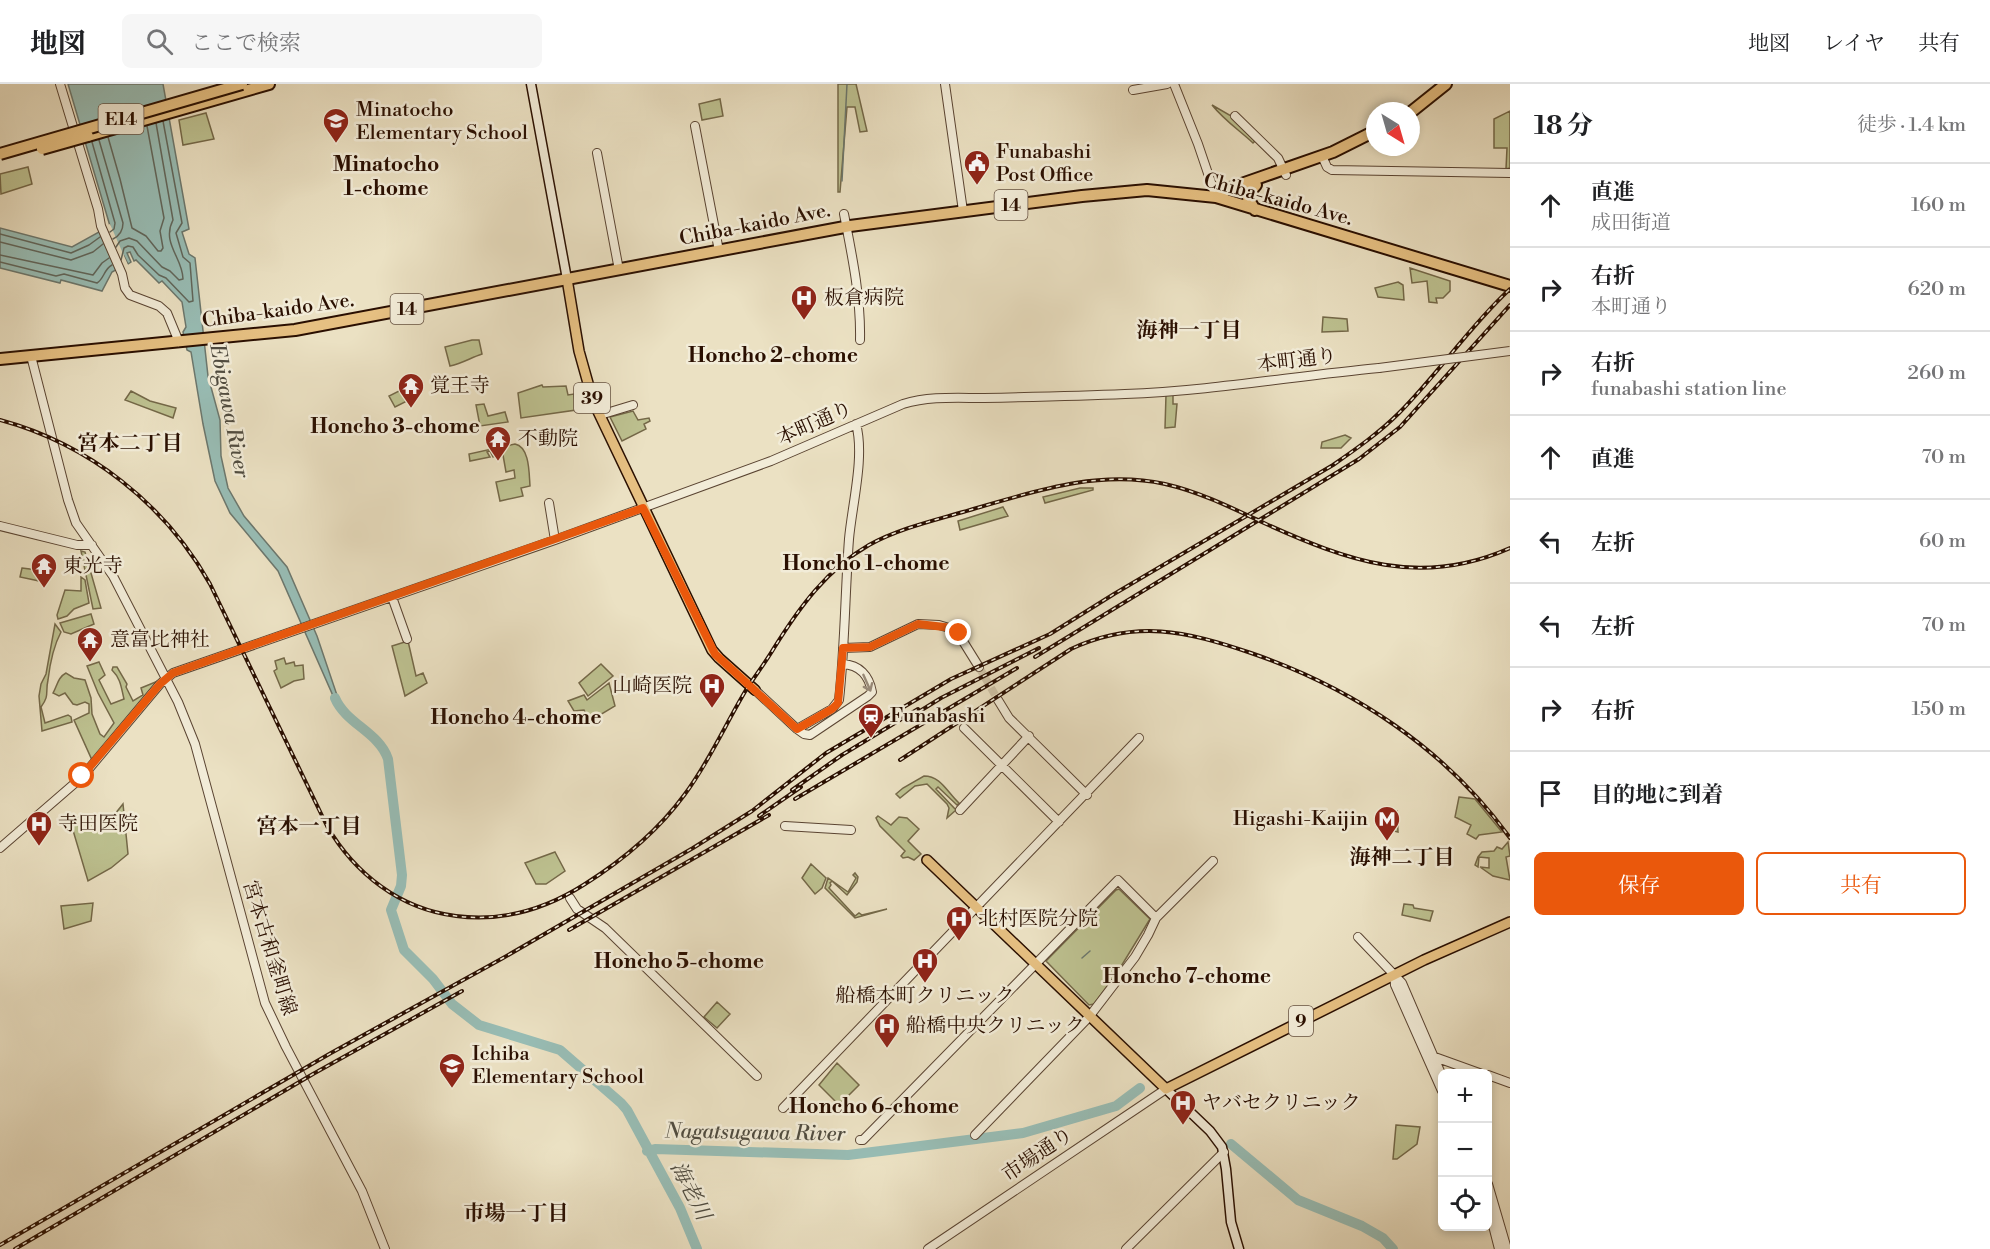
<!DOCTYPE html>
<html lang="ja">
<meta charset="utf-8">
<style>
body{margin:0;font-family:"Libre Bodoni","Noto Serif JP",serif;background:#f6f6f6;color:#202124}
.controls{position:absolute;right:18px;bottom:18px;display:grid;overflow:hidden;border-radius:9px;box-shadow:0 3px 9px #0003}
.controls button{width:54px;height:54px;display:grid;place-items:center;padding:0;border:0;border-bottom:2px solid #e0e0e0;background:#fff;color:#202124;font:30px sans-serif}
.compass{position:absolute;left:1366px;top:18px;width:54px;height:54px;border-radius:50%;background:#fff;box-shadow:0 3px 9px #0003;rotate:143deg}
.stop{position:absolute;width:18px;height:18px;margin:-14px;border:4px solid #ea580c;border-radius:50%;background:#fff}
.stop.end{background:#ea580c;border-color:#fff;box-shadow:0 2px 6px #0008}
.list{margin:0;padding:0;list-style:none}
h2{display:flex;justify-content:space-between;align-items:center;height:78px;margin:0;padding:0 24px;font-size:26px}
h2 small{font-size:20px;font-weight:400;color:#757577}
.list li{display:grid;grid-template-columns:39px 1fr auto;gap:18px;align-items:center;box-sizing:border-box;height:84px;padding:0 24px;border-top:2px solid #e0e0e0}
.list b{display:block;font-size:22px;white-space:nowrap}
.list p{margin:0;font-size:20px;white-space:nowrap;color:#757577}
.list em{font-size:20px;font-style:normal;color:#757577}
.actions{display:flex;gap:12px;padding:18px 24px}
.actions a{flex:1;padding:14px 0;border:2px solid #ea580c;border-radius:9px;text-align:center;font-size:21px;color:#ea580c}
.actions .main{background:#ea580c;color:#fff}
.icon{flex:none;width:33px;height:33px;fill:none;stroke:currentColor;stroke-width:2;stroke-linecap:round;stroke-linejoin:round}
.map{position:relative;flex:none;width:1510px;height:1165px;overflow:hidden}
header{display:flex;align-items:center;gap:36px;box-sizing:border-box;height:84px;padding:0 30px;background:#fff;border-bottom:2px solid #e0e0e0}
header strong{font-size:28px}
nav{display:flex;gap:33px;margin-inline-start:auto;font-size:21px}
.search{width:420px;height:54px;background:#f6f6f6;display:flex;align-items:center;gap:15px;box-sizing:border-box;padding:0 21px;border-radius:9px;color:#757577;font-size:22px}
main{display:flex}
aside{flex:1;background:#fff}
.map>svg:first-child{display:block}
.green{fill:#bdc190;stroke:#746848;stroke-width:1.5}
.water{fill:#98bdb5;stroke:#6c776d;stroke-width:1.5}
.pier{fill:#ebe1c3}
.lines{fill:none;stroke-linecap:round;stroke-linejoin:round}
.shore{stroke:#61665b;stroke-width:1.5}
.stream{stroke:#6c776d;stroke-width:1.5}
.river{stroke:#98bdb5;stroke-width:10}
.tertiary-tunnel{stroke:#cec2a6;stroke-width:8;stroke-dasharray:8 4;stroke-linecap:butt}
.tertiary-casing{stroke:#5a4432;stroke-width:10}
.secondary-casing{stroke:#2a0f01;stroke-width:11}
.primary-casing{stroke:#2a0f01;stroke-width:12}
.trunk-casing{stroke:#2a0f01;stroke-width:14}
.motorway-casing{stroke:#2a0f01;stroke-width:14}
.tertiary{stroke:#f2ecd8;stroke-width:8}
.secondary{stroke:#f2ecd8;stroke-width:8}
.primary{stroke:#e6c082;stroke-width:9}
.trunk{stroke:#e6c082;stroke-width:10}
.motorway{stroke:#e6c082;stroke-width:10}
.rail-casing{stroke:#2a0f01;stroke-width:4}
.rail{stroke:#f2ecd8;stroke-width:1.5;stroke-dasharray:4.5;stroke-linecap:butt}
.tertiary-bridge-casing{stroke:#5a4432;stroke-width:10;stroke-linecap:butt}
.motorway-bridge-casing{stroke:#2a0f01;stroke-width:14;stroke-linecap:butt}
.tertiary-bridge{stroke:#f2ecd8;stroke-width:8}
.motorway-bridge{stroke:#e6c082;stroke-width:10}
.oneway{stroke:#988977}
.route{stroke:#ea580c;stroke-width:8}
.labels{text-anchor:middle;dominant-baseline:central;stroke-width:5;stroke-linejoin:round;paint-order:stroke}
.shield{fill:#f2ecd8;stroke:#665142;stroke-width:1.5}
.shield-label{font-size:18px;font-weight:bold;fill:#2a0f01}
.poi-label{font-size:20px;fill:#2a0f01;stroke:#f2ecd8;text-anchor:start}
.street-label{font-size:20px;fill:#2a0f01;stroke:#f2ecd8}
.neighbourhood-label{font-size:21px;font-weight:bold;fill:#2a0f01;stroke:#f2ecd8}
.water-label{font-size:21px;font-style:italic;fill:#504c40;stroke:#f2ecd8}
</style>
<header>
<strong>地図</strong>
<div class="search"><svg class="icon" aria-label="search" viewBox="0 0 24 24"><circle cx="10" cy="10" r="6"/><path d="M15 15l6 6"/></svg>ここで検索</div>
<nav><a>地図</a><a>レイヤ</a><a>共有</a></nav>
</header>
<main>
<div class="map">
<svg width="1510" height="1165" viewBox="0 0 1510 1165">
<rect width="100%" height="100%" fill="#ebe1c3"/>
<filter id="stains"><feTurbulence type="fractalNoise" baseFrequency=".00333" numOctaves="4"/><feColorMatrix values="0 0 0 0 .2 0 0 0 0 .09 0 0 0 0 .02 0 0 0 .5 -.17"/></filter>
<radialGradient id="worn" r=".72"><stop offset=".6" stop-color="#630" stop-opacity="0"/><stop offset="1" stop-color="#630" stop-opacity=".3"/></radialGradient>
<path class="green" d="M838,0H856L867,47L860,48L855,23H847L840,108H838Z
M720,15L723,32L702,36L699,20Z
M1212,21L1233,33L1256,56L1253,59C1239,46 1224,36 1212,21Z
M1510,27V84L1506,85L1507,64H1494V35Z
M206,29L214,55L183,61L179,36Z
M28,83L32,100L1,110L0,90Z
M1410,184L1450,197V207L1443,214H1436L1437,219L1429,218L1427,197L1412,199Z
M1398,198L1403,201L1404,216L1378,213L1375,204Z
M1323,233L1347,235L1348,247L1322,248Z
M472,256H479L482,270C470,274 463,279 450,282L445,263Z
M542,301L543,303L566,302L568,311L574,310L576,326L521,334L518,309Z
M407,303L413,314L395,323L389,312Z
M131,307L150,317L176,324L173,334L125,316Z
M1173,310V320H1177L1175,343L1165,344L1166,311Z
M484,320L488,332L505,328L508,338L480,342L476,321Z
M633,327L638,336L649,334L650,337L644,340L646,345L622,357L610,333Z
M1345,351L1351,354L1341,364H1321L1322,358Z
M515,360C530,363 529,390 530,402L521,404L523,412L500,417L496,398L515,394L514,386L506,388L503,371L493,373L490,367L487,368L490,373L470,377L469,370Z
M1080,404H1093V406L1045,419L1043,413Z
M1003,423L1008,432L960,446L958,437Z
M81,467L85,468L101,524L93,525Z
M22,484L45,487L44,498L20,493Z
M81,493L85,496L89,519L74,525L67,532L58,535L57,531L65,506L81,507Z
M91,530L94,540L71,550L64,548L60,539Z
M55,540L61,548C53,563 50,579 48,596C45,609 50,611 41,623L45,639L68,631L71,633L72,638L42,647L39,612L41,600L46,590Z
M408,557L416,592L423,589L427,599L405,612L392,562Z
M284,574L286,580L294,578L295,582L303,581L304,595L294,597L281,604L274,587L277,585L275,577Z
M99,578L105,591L99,596L111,620L124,615C121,603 121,595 112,586L113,583H117L127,600L126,603L133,617L143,611L141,604L158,597L92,676L74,636L89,629V620L85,618L77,621L73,620L65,609L59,612L53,609C57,602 58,593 66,589L74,594L85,596L91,614L92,630L100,650L104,653L114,639L98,609L87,582Z
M601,580L613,592L588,612L579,599Z
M609,599L615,622L590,637L584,626L574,627L568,617L584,611L587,616Z
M924,692C941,692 947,708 959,719L957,721L938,703L936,705L956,726L947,734L949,724L947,720L927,700L915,702L900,714L896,710L903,704Z
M1459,713L1475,715L1502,748L1479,751L1476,755L1467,750L1471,741L1455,733Z
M123,720L128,770L111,784L88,797L72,743L81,730L107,740Z
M1397,727L1398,748L1382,744L1381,729Z
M878,732L891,741L899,733L907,734L919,745L908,757L921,770L914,776L908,773L903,774L901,772L905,767L880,742L876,734Z
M1508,758L1510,772L1506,773L1510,796L1493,792L1480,783L1489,784V774L1479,773L1478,783L1475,781L1478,773L1482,768L1494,767L1497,763L1502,765Z
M555,768L565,787L546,800H536L525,779Z
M811,780L826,794L822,804L815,810L802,794Z
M855,789L858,793L857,798L847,811L832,797L830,799L831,801L829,804L855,832L859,829L862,831L887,825L855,834L825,804L828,794L848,808L856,794L853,791Z
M1119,805L1150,835L1117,889L1094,920L1089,921L1046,877L1116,806Z
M93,819L91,837L64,845L61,822Z
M1404,820L1413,821L1414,824L1433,827L1430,837L1402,831Z
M717,918L730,930L717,944L704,933Z
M837,979L859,1001L839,1021L819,1001Z
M1396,1041L1420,1043L1417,1060L1397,1075H1393Z"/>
<path class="water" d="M68,0H163L189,145L182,148L189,170L195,174L208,292L220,336L221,372L228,404L244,432L287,483L317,552L343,629L338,623L278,487L230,429L215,397L203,340L191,268L187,266L183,248L186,243L182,218L162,197L159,199L136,176L134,177L130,168L127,169L131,178L128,180L124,172H122L121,183L112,188L102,207L61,196L60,199L0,184V144L72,163L110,142Z"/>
<path class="pier" d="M110,140L128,181L117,186L100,145Z"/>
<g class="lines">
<path class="shore" d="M108,53L120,95L132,144L146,152L158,167H161L163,164L160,147L164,134L147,42
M99,56L123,139C123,148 119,152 113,155
M92,58L115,139L114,145L110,148
M0,150L71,169L89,161L100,153
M0,158L71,176L93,168L103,160
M116,163L120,157L129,154L137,157L162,183L170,187L179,196L183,195C183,174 161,159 173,136L156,39
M0,171L93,191L102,179L109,174
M121,176L124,164L128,162L133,163L138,171L159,191L166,194L189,218L193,217L190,179L183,173L176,149L182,139L163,37
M0,178L56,192L64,190L97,199C104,195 104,185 112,181"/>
<path class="stream" d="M842,97L847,0
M1082,874L1090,867"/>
<path class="river" d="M335,614C346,640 379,648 388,675L402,791L401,802L391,826L404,866L433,895L452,920L479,941L560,966L621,1019L627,1026L680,1124L697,1165
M1231,1060L1298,1116L1362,1142L1383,1154L1393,1165
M647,1067L655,1065L848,1071L897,1065L1023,1049L1116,1022L1140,1004"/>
<path class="tertiary-tunnel" d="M979,583L998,616"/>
<g class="tertiary-casing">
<path id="tertiary" d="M60,0L98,125L101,142L122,190L125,204L130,211L159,222L167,229L179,258
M945,0L963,127
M1174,0L1198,60L1216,113
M1133,6L1167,0
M1235,32L1278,74L1286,91
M695,42L719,167
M597,69L619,186
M1322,72L1327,83L1332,86L1510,89
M844,130C852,171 861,214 860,256
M31,272L68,416L76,439L113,492L178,618L195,660L265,919L286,963L362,1107L385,1165
M600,331L633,321
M549,419L555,456
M0,442L77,461H92
M392,513L407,555
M843,564L870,563L918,540L939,541L956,546L979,583
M755,606L797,645L804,650L810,651L868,612L872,608C869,591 859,581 843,580
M998,616L1009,634L1087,711
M964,644L1059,738
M797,645L832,625L839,616C845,562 845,508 849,455C852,421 865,372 856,340
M960,726L1029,652
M785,742L851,746
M0,764L82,693L160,600L173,589L555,456L771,377L903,320C930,312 955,314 984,314C1031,313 1078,312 1125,310C1210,307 1294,292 1379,284
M570,814L577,825L605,844L757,992
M1358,853L1402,899L1442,992
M1394,891L1395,901L1442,1007
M1432,972L1482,990
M1488,991L1510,999
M783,1024L1139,654
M975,1051L1089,933L1135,873L1148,851L1156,834L1213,777
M860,1056H863L1118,796L1156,834
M1488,1100L1507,1165
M1488,1122L1499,1165
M928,1165L1166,1005
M1126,1165L1224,1068"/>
</g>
<g class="secondary-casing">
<path id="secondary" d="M531,0L567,195
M1166,1005L1210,1047L1222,1063L1226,1085L1231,1138L1239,1165"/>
</g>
<g class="primary-casing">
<path id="primary" d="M567,195L579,267L593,317L712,566L719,574L755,606
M927,776L1166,1005L1424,876L1510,838"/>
</g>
<g class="trunk-casing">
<path id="trunk" d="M1411,28L1446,0
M1216,113L1230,104L1333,68L1375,47
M1255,126L1248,114L1250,108L1256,101
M0,275L295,246L850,142L1082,112L1147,106L1216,113L1510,202"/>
</g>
<g class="motorway-casing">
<path id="motorway" d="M88,52L269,0"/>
</g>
<use href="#tertiary" class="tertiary"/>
<use href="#secondary" class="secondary"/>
<use href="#primary" class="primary"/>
<use href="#trunk" class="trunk"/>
<use href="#motorway" class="motorway"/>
<g class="rail-casing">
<path id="rail" d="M0,336C89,360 165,420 210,500L327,742C355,790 400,825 456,832C502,838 546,825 585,800C623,776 658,747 685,710C709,678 725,641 746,606C755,592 765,579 774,564C799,524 827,485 869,461C898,445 932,437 963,428C1030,409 1095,385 1165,400C1200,408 1232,424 1264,439C1348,477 1420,504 1510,464
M1035,573L1359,375L1400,343L1510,221
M912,632L941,614L1039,564
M900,676L1071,565C1136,535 1186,547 1251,569C1353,604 1446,665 1510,754
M792,706L842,671L918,625
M795,715L1017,584
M759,732L801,703
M569,846L769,731
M0,1161L331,969L503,874L693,764L752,727L826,669L951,595L1050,550L1114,510L1333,381C1356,365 1379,349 1399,329C1438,290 1469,243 1510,205
M15,1165L313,990L462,907"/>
</g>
<use href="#rail" class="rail"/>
<g class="tertiary-bridge-casing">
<path id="tertiary-bridge" d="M1379,284L1510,267"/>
</g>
<g class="motorway-bridge-casing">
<path id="motorway-bridge" d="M42,65L88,52
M0,70L242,0"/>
</g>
<use href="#tertiary-bridge" class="tertiary-bridge"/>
<use href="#motorway-bridge" class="motorway-bridge"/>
</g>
<defs><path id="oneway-shaft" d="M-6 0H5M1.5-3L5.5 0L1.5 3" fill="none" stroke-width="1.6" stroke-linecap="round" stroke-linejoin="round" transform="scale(1.5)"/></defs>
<use class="oneway" href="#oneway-shaft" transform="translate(867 599) rotate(66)"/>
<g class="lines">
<path class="route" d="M82,692L160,600L173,589L643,424L715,570L797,645L832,625L838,619L843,564L870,563L918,540L953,544L959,549"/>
</g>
<defs>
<g id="school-pin" transform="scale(1.35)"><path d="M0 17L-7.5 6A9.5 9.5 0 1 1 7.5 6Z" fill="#8f2418" stroke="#f2ecd8"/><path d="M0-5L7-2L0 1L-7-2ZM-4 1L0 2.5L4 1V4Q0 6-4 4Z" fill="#fff"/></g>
<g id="civic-pin" transform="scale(1.35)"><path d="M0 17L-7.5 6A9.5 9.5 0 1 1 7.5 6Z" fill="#8f2418" stroke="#f2ecd8"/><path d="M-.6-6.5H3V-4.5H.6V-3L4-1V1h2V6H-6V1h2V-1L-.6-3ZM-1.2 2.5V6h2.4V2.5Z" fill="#fff"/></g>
<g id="hospital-pin" transform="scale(1.35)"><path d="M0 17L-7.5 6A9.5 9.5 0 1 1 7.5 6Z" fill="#8f2418" stroke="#f2ecd8"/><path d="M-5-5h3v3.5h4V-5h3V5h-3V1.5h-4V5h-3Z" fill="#fff"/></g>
<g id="temple-pin" transform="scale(1.35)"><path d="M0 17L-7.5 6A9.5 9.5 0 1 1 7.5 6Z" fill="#8f2418" stroke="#f2ecd8"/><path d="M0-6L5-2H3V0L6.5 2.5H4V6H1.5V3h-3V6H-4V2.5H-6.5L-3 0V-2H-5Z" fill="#fff"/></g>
<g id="station-pin" transform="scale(1.35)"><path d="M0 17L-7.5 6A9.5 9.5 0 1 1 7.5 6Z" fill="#8f2418" stroke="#f2ecd8"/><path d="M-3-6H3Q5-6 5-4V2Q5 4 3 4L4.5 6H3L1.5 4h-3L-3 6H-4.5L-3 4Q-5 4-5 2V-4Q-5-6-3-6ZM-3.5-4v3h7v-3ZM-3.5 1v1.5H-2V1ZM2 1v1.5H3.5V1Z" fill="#fff"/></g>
<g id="metro-pin" transform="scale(1.35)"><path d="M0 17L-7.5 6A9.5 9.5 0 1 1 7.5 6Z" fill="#8f2418" stroke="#f2ecd8"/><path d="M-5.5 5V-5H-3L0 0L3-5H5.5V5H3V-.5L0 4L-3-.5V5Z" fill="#fff"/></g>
</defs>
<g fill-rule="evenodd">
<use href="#school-pin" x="336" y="37"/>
<use href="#civic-pin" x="977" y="79"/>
<use href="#hospital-pin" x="804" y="214"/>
<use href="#temple-pin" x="411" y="302"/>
<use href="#temple-pin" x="498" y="355"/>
<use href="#temple-pin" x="44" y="482"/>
<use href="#temple-pin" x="90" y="556"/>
<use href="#hospital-pin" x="712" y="602"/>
<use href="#station-pin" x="871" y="632"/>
<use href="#metro-pin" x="1387" y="735"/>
<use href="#hospital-pin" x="39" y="740"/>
<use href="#hospital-pin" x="959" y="835"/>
<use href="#hospital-pin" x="925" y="877"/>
<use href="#hospital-pin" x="887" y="942"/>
<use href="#school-pin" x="452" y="982"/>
<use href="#hospital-pin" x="1183" y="1019"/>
</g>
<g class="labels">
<g class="shield">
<rect x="98.5" y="20" width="45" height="30" rx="4.5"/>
<rect x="994.5" y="106" width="33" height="30" rx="4.5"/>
<rect x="390.5" y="210" width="33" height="30" rx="4.5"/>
<rect x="574" y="299" width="36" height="30" rx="4.5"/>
<rect x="1289" y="922" width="24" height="30" rx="4.5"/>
</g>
<g class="shield-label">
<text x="121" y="35">E14</text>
<text x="1011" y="121">14</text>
<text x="407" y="225">14</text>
<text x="592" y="314">39</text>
<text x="1301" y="937">9</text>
</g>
<g class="poi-label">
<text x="356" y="26">Minatocho<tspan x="356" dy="23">Elementary School</tspan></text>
<text x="996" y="68">Funabashi<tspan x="996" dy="23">Post Office</tspan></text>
<text x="824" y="214">板倉病院</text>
<text x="430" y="302">覚王寺</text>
<text x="518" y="355">不動院</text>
<text x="63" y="482">東光寺</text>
<text x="110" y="556">意富比神社</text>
<text x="692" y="602" text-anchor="end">山崎医院</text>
<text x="890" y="632">Funabashi</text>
<text x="1368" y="735" text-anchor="end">Higashi-Kaijin</text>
<text x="58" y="740">寺田医院</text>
<text x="978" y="835">北村医院分院</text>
<text x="925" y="912" text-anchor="middle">船橋本町クリニック</text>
<text x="906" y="942">船橋中央クリニック</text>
<text x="472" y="970">Ichiba<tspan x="472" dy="23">Elementary School</tspan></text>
<text x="1202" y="1019">ヤバセクリニック</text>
</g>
<g class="street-label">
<text transform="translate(1278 116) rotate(15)">Chiba-kaido Ave.</text>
<text transform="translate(755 141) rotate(-11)">Chiba-kaido Ave.</text>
<text transform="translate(278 227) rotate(-8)">Chiba-kaido Ave.</text>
<text transform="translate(1297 277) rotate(-7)">本町通り</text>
<text transform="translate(815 340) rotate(-24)">本町通り</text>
<text transform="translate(269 864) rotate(73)">宮本古和釜町線</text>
<text transform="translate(1038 1071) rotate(-34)">市場通り</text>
</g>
<g class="neighbourhood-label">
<text x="386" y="81">Minatocho<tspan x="386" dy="24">1-chome</tspan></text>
<text x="1189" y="247">海神一丁目</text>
<text x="773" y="272">Honcho 2-chome</text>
<text x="395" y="343">Honcho 3-chome</text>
<text x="130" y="360">宮本二丁目</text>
<text x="866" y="480">Honcho 1-chome</text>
<text x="516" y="634">Honcho 4-chome</text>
<text x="309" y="743">宮本一丁目</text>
<text x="1402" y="774">海神二丁目</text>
<text x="679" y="878">Honcho 5-chome</text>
<text x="1187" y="893">Honcho 7-chome</text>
<text x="874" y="1023">Honcho 6-chome</text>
<text x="516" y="1130">市場一丁目</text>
</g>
<g class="water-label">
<text transform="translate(229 327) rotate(79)">Ebigawa River</text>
<text transform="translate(755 1049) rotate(1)">Nagatsugawa River</text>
<text transform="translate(690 1107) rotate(63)">海老川</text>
</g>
</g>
<rect width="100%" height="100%" filter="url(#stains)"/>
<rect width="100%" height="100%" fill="url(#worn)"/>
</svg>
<div class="controls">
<button>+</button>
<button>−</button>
<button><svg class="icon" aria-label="locate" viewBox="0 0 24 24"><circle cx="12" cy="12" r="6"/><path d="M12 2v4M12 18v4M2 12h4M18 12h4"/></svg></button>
</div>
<svg class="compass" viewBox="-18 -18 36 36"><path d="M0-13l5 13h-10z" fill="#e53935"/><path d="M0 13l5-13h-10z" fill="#757577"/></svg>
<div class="stop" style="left:82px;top:692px"></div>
<div class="stop end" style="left:959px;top:549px"></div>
</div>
<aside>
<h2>18 分<small>徒歩 · 1.4 km</small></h2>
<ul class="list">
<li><svg class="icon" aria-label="ahead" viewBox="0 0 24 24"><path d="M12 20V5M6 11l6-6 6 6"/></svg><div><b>直進</b><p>成田街道</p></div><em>160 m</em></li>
<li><svg class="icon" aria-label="right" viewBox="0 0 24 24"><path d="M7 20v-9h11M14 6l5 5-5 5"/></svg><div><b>右折</b><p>本町通り</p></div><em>620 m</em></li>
<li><svg class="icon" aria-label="right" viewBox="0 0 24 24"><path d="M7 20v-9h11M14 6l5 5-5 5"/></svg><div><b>右折</b><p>funabashi station line</p></div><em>260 m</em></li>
<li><svg class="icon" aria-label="ahead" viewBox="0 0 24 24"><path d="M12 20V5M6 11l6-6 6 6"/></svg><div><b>直進</b></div><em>70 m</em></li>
<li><svg class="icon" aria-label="left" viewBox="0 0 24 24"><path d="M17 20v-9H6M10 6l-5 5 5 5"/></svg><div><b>左折</b></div><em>60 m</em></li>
<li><svg class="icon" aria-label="left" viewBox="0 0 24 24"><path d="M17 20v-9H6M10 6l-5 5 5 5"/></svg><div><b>左折</b></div><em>70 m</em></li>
<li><svg class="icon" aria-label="right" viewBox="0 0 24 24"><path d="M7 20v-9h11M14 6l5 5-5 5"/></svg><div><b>右折</b></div><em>150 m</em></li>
<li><svg class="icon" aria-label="arrive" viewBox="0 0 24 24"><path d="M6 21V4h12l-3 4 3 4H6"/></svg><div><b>目的地に到着</b></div></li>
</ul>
<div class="actions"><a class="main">保存</a><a>共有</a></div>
</aside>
</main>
